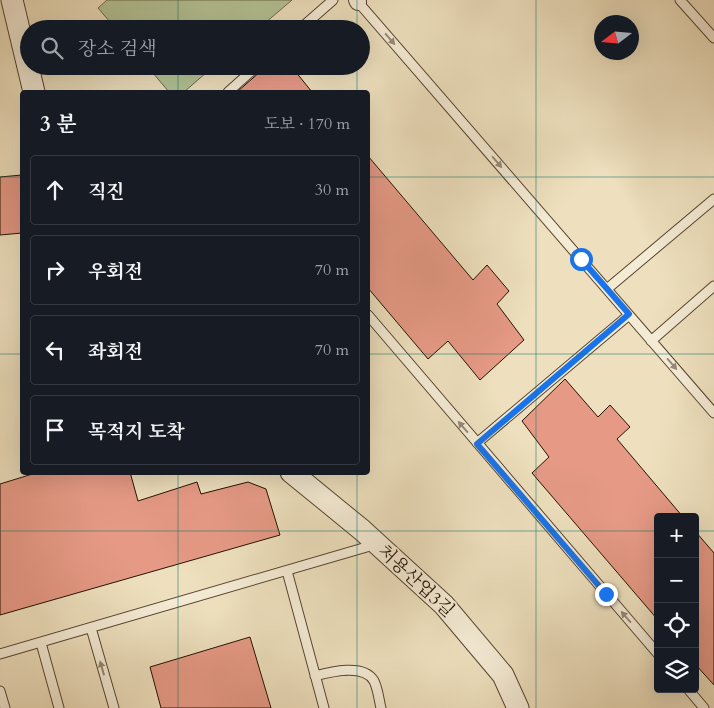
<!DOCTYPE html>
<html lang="ko">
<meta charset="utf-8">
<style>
body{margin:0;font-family:Cardo,"Noto Serif KR",serif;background:#242831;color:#f1f3f6}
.controls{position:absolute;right:15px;bottom:15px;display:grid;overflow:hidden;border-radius:5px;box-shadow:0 5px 20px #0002}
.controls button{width:45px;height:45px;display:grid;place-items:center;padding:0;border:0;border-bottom:1px solid #363941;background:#171b24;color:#f1f3f6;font:25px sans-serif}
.compass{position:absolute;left:594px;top:15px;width:45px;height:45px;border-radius:50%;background:#171b24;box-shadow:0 5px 20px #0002;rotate:254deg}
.stop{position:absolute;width:15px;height:15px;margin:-11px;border:4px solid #1a73e8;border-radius:50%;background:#fff}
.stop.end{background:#1a73e8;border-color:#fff;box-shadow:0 1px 5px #0008}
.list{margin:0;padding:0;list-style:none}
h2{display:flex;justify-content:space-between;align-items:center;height:65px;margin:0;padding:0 20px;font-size:21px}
h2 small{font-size:16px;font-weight:400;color:#9ea1a6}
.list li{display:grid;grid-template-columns:32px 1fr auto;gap:15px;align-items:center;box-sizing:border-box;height:70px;margin:0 10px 10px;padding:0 10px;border:1px solid #363941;border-radius:5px}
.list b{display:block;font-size:19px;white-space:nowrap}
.list em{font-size:16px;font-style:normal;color:#9ea1a6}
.icon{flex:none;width:28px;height:28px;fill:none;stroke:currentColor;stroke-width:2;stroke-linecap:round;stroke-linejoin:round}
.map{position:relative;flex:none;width:714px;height:708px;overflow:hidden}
.search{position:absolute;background:#171b24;box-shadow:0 5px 20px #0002;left:20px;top:20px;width:350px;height:55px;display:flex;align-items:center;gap:12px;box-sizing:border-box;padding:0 18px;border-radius:28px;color:#9ea1a6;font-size:19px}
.panel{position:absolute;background:#171b24;box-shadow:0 5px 20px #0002;left:20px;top:90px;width:350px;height:385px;border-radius:5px}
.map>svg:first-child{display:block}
.green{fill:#b4c395;stroke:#6c6a4a}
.building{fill:#e69a86;stroke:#251100}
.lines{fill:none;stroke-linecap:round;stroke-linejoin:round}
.service-casing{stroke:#574530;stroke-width:11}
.minor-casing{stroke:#574530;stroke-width:18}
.tertiary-casing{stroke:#574530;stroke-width:23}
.service{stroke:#f4ebd5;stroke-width:9}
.minor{stroke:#f4ebd5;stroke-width:16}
.tertiary{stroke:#f4ebd5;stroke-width:21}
.oneway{fill:#978975}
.route{stroke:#1a73e8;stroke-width:6}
.grid{fill:none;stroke:#0f766e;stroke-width:1;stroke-opacity:0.55}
.labels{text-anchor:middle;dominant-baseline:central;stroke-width:4;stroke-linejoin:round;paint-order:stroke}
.street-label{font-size:18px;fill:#251100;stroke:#f4ebd5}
</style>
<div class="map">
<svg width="714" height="708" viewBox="0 0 714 708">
<rect width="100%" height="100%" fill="#eee0be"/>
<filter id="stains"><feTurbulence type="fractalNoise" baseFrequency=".004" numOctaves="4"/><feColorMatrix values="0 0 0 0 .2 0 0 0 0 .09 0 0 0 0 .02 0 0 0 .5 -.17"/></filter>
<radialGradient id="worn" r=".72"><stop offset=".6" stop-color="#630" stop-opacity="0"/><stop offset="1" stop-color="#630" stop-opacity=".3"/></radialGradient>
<path class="green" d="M107,0H292L258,29H116L98,8Z
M147,66H214L184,92H169Z"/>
<path class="building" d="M263,66H291L312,92H237L261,71Z
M368,156L473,280L487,265L509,291L497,304L524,340L480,380L448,341L428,359L368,288Z
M22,175V233L0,235V177Z
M565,379L598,417L610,405L630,427L617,439L683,517H658V620L532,473L549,457L522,421Z
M39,472H130L138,501L197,482L201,494L248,482L266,489L280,535L0,615V484Z
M695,531L714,553V685L695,664Z
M250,637L271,708H161L150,667Z"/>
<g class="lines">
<g class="service-casing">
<path id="service" d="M361,0L358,2L714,413
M680,0L714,38
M300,29L333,0
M228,92L257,66
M607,289L714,199
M368,315L658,654
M651,341L714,286
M477,443L629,315
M287,571L324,708
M91,628L114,708
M41,643L59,708
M0,654L377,544
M315,676C330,672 364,663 374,681C378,689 379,700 381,708
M688,689L704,708
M0,691L5,708"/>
</g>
<g class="minor-casing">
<path id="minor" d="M357,0L358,2"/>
</g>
<g class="tertiary-casing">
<path id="tertiary" d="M12,0L34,92
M291,472L362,530L444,605L503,675L518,708"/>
</g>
<use href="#service" class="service"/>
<use href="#minor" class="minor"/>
<use href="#tertiary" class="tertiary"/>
</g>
<defs><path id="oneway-solid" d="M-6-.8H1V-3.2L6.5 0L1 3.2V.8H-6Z" transform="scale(1.25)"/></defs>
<g class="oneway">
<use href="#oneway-solid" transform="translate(390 39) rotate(49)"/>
<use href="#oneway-solid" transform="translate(497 162) rotate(49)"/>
<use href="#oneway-solid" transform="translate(672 364) rotate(49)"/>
<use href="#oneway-solid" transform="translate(463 427) rotate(-131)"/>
<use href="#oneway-solid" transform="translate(626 617) rotate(-131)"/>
<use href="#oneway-solid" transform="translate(102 668) rotate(-106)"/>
</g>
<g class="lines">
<path class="route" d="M581,259L629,314L477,444L606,594"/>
</g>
<path class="grid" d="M178,0V29M357,0V29M536,0V708M178,66V92M357,66V92M0,177H22M368,177H714M0,354H22M368,354H714M178,472V708M357,472V708M0,531H658M695,531H714"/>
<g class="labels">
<g class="street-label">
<text transform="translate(416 581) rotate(43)">처용산업3길</text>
</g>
</g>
<rect width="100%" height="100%" filter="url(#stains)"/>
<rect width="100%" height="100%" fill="url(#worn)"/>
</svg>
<div class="controls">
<button>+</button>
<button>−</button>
<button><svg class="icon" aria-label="locate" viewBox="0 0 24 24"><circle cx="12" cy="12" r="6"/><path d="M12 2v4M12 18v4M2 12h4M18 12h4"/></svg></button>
<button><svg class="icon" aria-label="layers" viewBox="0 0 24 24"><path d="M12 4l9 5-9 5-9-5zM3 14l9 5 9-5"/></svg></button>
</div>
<svg class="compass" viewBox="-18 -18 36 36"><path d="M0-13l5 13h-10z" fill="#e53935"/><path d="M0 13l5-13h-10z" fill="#9ea1a6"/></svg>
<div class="stop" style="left:581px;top:259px"></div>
<div class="stop end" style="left:606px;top:594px"></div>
<div class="search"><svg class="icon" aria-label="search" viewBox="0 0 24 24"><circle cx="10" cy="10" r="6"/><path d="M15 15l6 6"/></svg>장소 검색</div>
<section class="panel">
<h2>3 분<small>도보 · 170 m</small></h2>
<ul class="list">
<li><svg class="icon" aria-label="ahead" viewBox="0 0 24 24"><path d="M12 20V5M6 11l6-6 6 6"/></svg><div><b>직진</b></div><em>30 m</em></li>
<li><svg class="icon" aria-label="right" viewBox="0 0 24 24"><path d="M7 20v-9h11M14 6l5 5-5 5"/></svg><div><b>우회전</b></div><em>70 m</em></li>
<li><svg class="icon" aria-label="left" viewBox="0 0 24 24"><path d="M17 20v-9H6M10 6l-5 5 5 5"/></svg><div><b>좌회전</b></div><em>70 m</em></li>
<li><svg class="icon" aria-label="arrive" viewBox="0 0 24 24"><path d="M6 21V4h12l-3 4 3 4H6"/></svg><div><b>목적지 도착</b></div></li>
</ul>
</section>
</div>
